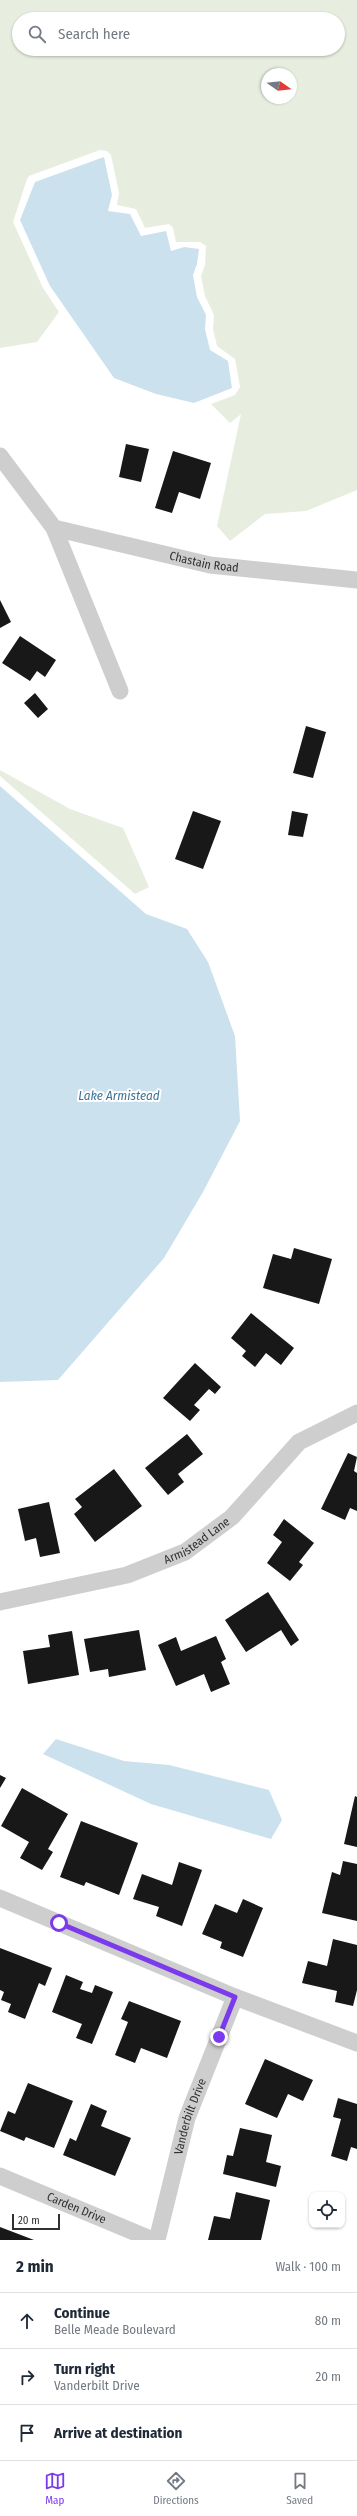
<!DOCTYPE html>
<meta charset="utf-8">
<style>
body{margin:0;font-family:"Fira Sans Condensed",sans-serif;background:#f6f6f7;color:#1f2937}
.controls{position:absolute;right:12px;bottom:12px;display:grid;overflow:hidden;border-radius:8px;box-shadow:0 1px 3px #0004}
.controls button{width:36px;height:36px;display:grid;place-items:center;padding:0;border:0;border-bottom:1px solid #e0e1e3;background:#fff;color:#1f2937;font:20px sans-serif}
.compass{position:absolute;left:261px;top:68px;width:36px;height:36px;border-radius:50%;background:#fff;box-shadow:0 1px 3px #0004;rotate:104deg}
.scale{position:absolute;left:12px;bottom:10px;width:48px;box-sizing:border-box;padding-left:4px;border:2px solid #313131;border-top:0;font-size:11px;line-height:14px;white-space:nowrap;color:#313131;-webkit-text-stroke:3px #fff;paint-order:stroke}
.stop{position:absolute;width:12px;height:12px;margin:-9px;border:3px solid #7c3aed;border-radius:50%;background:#fff}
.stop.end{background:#7c3aed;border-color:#fff;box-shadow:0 1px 4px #0008}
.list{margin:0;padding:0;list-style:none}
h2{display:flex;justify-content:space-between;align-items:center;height:52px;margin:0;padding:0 16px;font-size:17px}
h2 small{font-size:13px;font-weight:400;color:#747a83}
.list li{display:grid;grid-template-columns:26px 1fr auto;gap:12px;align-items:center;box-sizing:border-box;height:56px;padding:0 16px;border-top:1px solid #e0e1e3}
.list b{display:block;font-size:15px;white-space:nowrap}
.list p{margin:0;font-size:13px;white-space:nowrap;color:#747a83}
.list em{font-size:13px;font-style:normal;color:#747a83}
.icon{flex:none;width:22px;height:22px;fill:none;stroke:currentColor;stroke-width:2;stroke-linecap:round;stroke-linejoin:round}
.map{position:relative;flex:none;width:357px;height:2240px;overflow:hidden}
.search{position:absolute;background:#fff;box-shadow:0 1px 3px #0004;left:12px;right:12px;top:12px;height:44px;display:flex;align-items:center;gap:10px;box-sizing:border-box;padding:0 14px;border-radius:22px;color:#747a83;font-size:15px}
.sheet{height:220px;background:#fff}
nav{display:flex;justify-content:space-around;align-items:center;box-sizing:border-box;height:56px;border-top:1px solid #e0e1e3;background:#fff;font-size:11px;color:#747a83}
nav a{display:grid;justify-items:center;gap:2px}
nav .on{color:#7c3aed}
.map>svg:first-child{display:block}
.green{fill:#e7eedf;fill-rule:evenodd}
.water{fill:#cbe1ed}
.building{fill:#181818}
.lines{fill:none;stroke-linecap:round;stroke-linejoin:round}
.minor{stroke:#cecece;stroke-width:17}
.route{stroke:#7c3aed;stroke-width:5}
.labels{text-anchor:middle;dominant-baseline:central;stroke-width:4;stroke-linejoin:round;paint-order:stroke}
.street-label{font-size:12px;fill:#313131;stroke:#fff}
.water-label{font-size:13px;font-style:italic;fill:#3d7495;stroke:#fff}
</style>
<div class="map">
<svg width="357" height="2240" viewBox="0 0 357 2240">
<rect width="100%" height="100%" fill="#fff"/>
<path class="green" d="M0,0H357V490L306,511L265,514L230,541L217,526L241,414L230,423L211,404L235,395L240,387L235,359L217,346L213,329L214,315L205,296L201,276L205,265L206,246L200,242H176L173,228L169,224L145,228L136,209L117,205L119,193L111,155L107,151L100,150L29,176L27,179L13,222L43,288L59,312L37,342L0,348ZM19,19H338V49H19ZM267,74H291V98H267Z
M0,770L70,809L123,828L149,887L135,894L0,776Z"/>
<path class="water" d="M104,157L112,195L108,211L130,214L141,236L166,231L171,251L184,247L199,249L197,264L193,275L197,297L206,315L205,329L210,350L228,361L232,388L194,403L156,394L114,378L50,286L20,220L35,182Z
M0,786L146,914L187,929L208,962L235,1036L240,1121L203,1192L164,1258L58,1380L0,1382Z
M56,1739L124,1761L169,1765L269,1790L282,1820L271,1839L151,1804L43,1754Z"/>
<path class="building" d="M126,444L149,449L141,482L119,477Z
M173,451L211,463L200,499L179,492L172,513L155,508Z
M0,600L11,622L0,628Z
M20,636L56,660L45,677L37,671L30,681L2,663Z
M35,693L48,709L38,718L24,703Z
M306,726L326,732L313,778L293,773Z
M193,811L221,821L203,869L175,859Z
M292,811L308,814L303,837L288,835Z
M294,1248L332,1259L319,1304L263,1288L273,1254L291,1259Z
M251,1313L294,1348L281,1365L266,1353L255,1367L242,1356L246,1351L231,1338Z
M195,1363L221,1387L215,1394L209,1389L194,1405L200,1410L190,1421L163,1398Z
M187,1434L203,1454L178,1474L184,1482L168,1495L145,1468Z
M348,1453L357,1457L354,1471L357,1473V1511L350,1508L345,1520L321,1509Z
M114,1469L142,1506L95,1542L74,1514L82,1507L75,1499Z
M49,1502L60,1553L40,1557L36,1538L25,1541L18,1509Z
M284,1519L314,1543L299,1562L303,1565L290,1581L267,1563L282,1542L273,1535Z
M268,1592L299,1640L291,1646L281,1630L246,1652L225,1620Z
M139,1630L146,1670L109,1677L108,1669L90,1672L84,1639Z
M72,1631L79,1675L28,1684L23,1651L50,1647L48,1635Z
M216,1636L226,1659L221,1662L230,1684L211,1692L204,1674L176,1686L158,1645L176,1637L181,1651Z
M0,1775L6,1778L0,1788Z
M22,1788L68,1814L48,1849L53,1852L42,1870L20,1858L29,1842L1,1826Z
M355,1796L357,1797V1847L344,1844Z
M81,1821L138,1843L119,1895L86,1882L84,1886L60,1877Z
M343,1861L357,1864V1921L322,1913L332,1872L340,1875Z
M179,1862L202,1870L182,1926L156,1916L159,1907L133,1899L142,1874L172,1885Z
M243,1899L263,1908L243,1957L220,1948L222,1942L202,1934L215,1904L237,1913Z
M333,1939L357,1945V1990L353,2006L335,2002L337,1991L302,1983L308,1961L327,1966Z
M0,1948L52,1968L45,1986L39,1983L25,2019L8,2012L11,2004L1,2000L4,1992L0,1990Z
M66,1975L83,1982L80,1989L92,1993L95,1985L113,1992L92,2044L76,2038L82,2024L52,2012Z
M129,2001L181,2021L167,2058L141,2048L135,2063L115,2055L128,2022L121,2019Z
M265,2059L313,2080L303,2101L288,2094L277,2118L245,2104Z
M28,2083L73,2101L54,2148L26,2137L24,2141L0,2131L8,2111L15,2114Z
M338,2098L357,2104V2149L351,2147L347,2161L331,2156L341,2119L333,2117Z
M91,2104L107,2111L101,2126L131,2138L115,2176L63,2155L70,2138L76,2141Z
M240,2128L272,2135L266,2162L281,2166L276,2187L223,2174L227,2155L233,2156Z
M236,2192L270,2200L261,2240H208L214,2216L230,2219Z
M0,2227L34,2240H0Z"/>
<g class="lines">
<g class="minor">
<path id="s1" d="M0,456L54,528L210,565L357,580"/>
<path d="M54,528L120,691"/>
<path id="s2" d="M0,1602L127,1575L185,1552L232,1517L299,1442L357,1413"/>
<path d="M0,1898L235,1997L357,2043"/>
<path id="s3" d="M0,2176L153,2240"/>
<path id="s4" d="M157,2240L187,2118L235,1997"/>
</g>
</g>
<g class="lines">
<path class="route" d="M59,1923L235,1997L219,2037"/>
</g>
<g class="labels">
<g class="street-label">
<text stroke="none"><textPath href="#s1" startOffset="244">Chastain Road</textPath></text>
<text stroke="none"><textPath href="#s2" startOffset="208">Armistead Lane</textPath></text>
<text stroke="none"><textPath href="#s4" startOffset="128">Vanderbilt Drive</textPath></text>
<text stroke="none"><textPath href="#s3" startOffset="83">Carden Drive</textPath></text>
</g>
<g class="water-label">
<text x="119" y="1095">Lake Armistead</text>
</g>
</g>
</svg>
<div class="controls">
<button><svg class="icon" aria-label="locate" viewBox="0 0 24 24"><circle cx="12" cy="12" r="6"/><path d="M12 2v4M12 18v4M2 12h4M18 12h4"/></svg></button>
</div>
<svg class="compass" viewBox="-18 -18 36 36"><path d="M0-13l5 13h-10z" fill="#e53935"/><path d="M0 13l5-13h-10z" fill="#747a83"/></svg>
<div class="scale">20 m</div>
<div class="stop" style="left:59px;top:1923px"></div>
<div class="stop end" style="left:219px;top:2037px"></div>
<div class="search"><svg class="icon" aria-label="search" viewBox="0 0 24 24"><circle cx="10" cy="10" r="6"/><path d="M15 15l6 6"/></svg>Search here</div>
</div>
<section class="sheet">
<h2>2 min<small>Walk · 100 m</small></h2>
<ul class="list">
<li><svg class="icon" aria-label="ahead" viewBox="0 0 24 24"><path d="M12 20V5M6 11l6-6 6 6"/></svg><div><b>Continue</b><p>Belle Meade Boulevard</p></div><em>80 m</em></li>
<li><svg class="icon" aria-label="right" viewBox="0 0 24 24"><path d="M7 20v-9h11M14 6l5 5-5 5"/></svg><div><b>Turn right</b><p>Vanderbilt Drive</p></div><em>20 m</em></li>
<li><svg class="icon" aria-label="arrive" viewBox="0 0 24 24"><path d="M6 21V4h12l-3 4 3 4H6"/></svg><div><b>Arrive at destination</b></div></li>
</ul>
</section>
<nav>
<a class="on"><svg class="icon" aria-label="map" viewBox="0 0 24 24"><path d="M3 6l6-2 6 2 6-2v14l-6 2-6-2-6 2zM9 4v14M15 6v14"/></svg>Map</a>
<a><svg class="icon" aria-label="directions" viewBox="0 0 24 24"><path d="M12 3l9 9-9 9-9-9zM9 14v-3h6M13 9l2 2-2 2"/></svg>Directions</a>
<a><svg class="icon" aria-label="saved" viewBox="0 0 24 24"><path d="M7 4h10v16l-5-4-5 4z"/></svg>Saved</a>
</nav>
